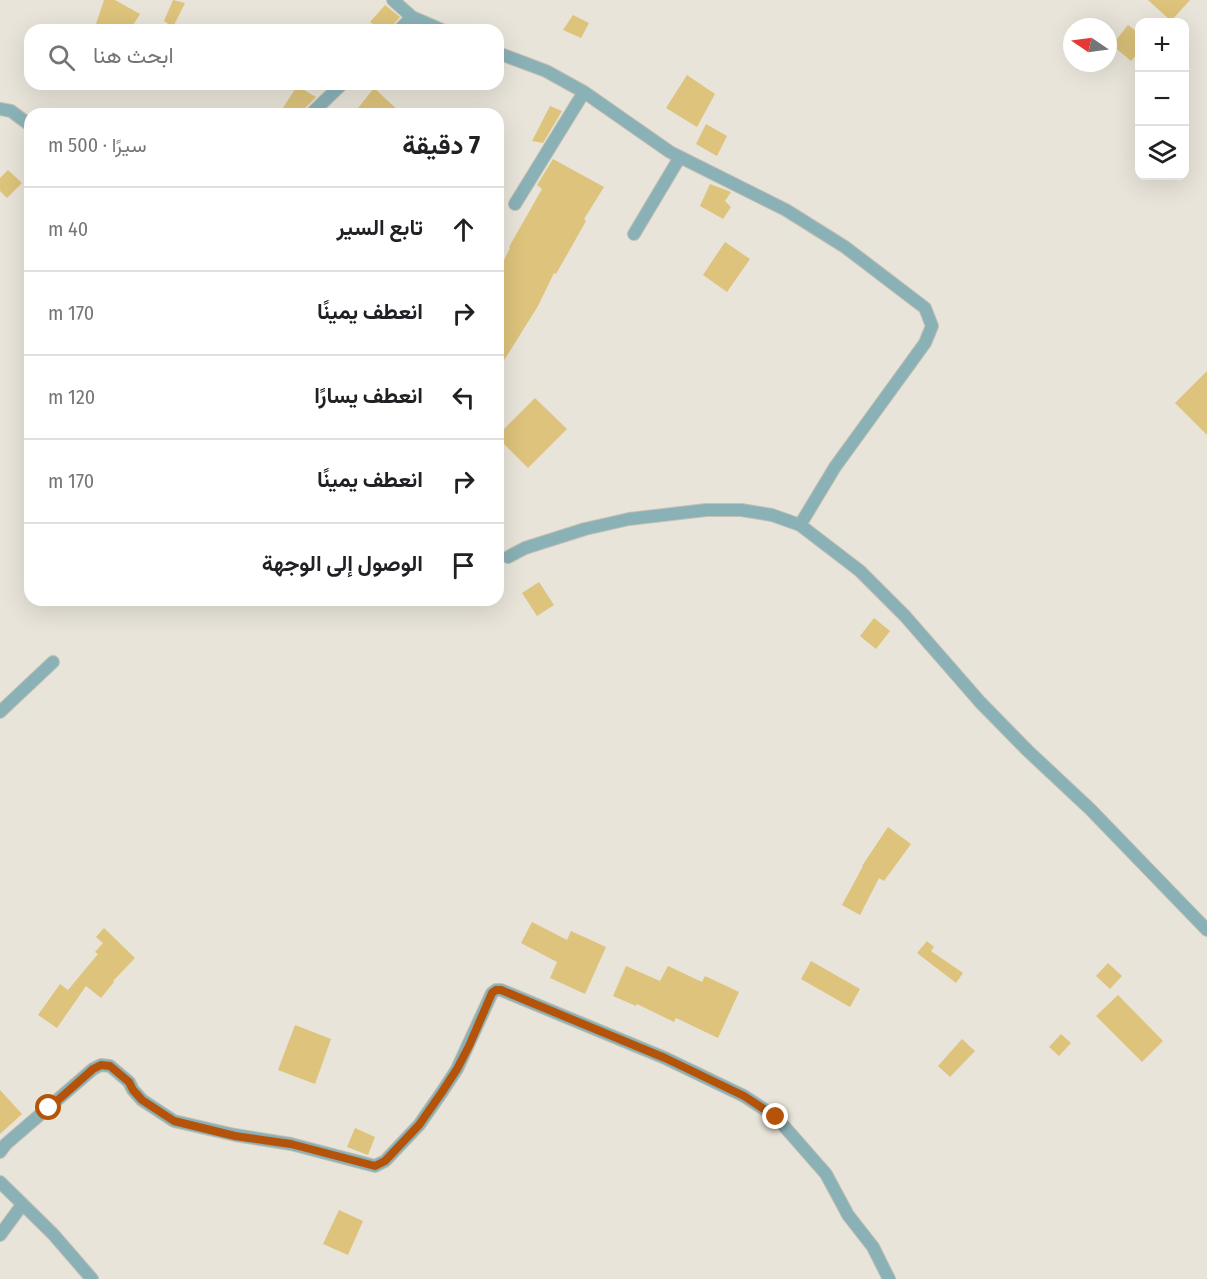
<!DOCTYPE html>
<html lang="ar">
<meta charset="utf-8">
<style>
body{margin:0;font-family:"Fira Sans Condensed",Vazirmatn,sans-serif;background:#f2f2f2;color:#202124;direction:rtl}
.controls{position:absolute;right:18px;top:18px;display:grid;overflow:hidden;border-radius:12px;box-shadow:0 6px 24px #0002}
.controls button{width:54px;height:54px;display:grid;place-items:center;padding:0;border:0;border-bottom:2px solid #e0e0e0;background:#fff;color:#202124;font:30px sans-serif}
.compass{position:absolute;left:1063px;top:18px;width:54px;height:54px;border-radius:50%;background:#fff;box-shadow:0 6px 24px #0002;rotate:283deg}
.stop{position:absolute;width:18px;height:18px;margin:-14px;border:4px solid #b45309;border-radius:50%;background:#fff}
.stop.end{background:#b45309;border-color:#fff;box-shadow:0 2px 6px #0008}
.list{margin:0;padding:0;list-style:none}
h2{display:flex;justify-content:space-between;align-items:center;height:78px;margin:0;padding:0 24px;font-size:26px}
h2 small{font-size:20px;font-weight:400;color:#757577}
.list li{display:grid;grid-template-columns:39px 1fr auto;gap:18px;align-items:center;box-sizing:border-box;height:84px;padding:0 24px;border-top:2px solid #e0e0e0}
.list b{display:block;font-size:22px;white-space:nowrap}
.list em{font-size:20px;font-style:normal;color:#757577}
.icon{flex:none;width:33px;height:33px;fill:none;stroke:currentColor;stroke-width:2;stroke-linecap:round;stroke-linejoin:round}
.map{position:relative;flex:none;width:1207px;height:1279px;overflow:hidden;direction:ltr}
.search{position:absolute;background:#fff;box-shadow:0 6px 24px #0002;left:24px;top:24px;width:480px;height:66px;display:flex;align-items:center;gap:15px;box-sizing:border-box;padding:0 21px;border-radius:18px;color:#757577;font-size:22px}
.panel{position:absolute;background:#fff;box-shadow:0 6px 24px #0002;left:24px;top:108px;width:480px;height:498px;border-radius:18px;direction:rtl}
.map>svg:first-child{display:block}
.building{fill:#ddc37b}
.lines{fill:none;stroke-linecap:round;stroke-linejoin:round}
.minor-casing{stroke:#c4c0b6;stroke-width:14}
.minor{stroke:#89b1b6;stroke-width:12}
.route{stroke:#b45309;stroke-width:8}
</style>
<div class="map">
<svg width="1207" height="1279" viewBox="0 0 1207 1279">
<rect width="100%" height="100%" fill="#e8e4d9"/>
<path class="building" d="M104,0H115L140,14L130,30H94Z
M173,0L185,3L173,27L164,21Z
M1148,0H1190L1171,21Z
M385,5L400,17L393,25L391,30H381L370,22Z
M573,15L589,23L581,38L563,30Z
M1128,25L1140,34V51L1131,61L1112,45Z
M687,75L715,94L697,127L666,108Z
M297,86L316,97L305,108L303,114H279Z
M374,88L402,114H363L358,108Z
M550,106L562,111L543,143L532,141Z
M706,124L727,136L717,156L696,144Z
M553,159L604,187L584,219L586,221L556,274L554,273L538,306L498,370V272L510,248L509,247L542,189L537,185Z
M8,170L22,183L7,198L0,191V178Z
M710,184L731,192L725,201L731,207L723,219L700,206Z
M725,242L750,259L727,292L703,275Z
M1207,371V435L1175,403Z
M535,398L567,429L528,468L498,438V435Z
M539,582L554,605L537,616L522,593Z
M874,618L890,631L876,649L860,636Z
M888,827L911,844L884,881L879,878L860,915L842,905L863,866H862Z
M532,922L567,940L571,931L606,947L585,994L550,978L557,962L521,943Z
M104,928L135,958L113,981L114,982L101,998L86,986L57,1028L38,1015L60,984L68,990L98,954L95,952L103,943L96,937Z
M927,941L934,947L931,951L963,973L956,983L917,953Z
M811,961L860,989L850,1007L801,979Z
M1108,963L1122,976L1110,989L1096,976Z
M626,966L660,981L668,966L702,982L705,976L739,992L718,1038L676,1018L674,1022L637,1004L636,1006L613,996Z
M1118,995L1163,1041L1142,1062L1096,1016Z
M295,1025L331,1039L315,1084L278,1070Z
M1061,1034L1071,1043L1059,1056L1049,1047Z
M962,1039L975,1051L950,1077L938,1066Z
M0,1090L22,1114L0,1134Z
M355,1128L375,1137L368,1155L347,1147Z
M339,1210L363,1221L348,1255L323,1244Z"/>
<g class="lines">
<g class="minor-casing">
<path id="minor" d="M393,0L412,17L442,30
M399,30L412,17
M498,53L546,71L584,92L670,152L786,210L845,247L925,308L932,326L925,343L835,467L800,525
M0,109L11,111L30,125
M311,114L342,84
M515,204L584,92
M634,234L680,157
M508,557L525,548L585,529L629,519L706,510H741L772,515L800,525L860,571L905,616L980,702L1027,750L1090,809L1207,930
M0,712L53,662
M0,1152L6,1144L93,1069L101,1065L110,1066L129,1082L133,1090L142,1100L174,1121L235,1135L291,1144L375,1166L385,1161L401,1144L419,1125L442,1092L457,1069L492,993L496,990H501L665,1058L744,1096L776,1117L826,1174L848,1215L873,1247L889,1279
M0,1182L53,1234L92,1279
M0,1235L22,1205"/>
</g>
<use href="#minor" class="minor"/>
</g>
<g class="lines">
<path class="route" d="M49,1108L93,1069L101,1065L110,1066L129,1082L133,1090L142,1100L174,1121L235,1136L291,1144L375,1166L385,1161L401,1144L419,1125L442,1092L457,1069L469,1046L492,993L496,990H501L665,1058L744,1096L776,1117"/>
</g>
</svg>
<div class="controls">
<button>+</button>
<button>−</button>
<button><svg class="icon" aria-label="layers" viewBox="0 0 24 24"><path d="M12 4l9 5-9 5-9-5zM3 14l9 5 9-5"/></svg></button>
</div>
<svg class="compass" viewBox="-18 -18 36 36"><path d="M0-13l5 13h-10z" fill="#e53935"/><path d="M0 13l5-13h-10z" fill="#757577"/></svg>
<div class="stop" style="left:49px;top:1108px"></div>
<div class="stop end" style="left:776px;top:1117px"></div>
<div class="search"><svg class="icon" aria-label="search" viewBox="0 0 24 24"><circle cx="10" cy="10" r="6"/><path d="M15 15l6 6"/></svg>ابحث هنا</div>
<section class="panel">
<h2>7 دقيقة<small>سيرًا · 500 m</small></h2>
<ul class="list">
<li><svg class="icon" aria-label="ahead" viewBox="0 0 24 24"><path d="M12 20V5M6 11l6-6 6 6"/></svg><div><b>تابع السير</b></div><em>40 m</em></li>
<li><svg class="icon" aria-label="right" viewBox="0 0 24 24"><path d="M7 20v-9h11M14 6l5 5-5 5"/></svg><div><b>انعطف يمينًا</b></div><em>170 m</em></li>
<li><svg class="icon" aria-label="left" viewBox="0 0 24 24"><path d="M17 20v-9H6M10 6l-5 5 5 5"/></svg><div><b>انعطف يسارًا</b></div><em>120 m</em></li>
<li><svg class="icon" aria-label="right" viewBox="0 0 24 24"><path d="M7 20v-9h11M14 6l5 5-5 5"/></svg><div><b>انعطف يمينًا</b></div><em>170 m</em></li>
<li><svg class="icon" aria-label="arrive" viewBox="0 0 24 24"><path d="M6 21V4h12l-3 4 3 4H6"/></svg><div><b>الوصول إلى الوجهة</b></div></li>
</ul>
</section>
</div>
